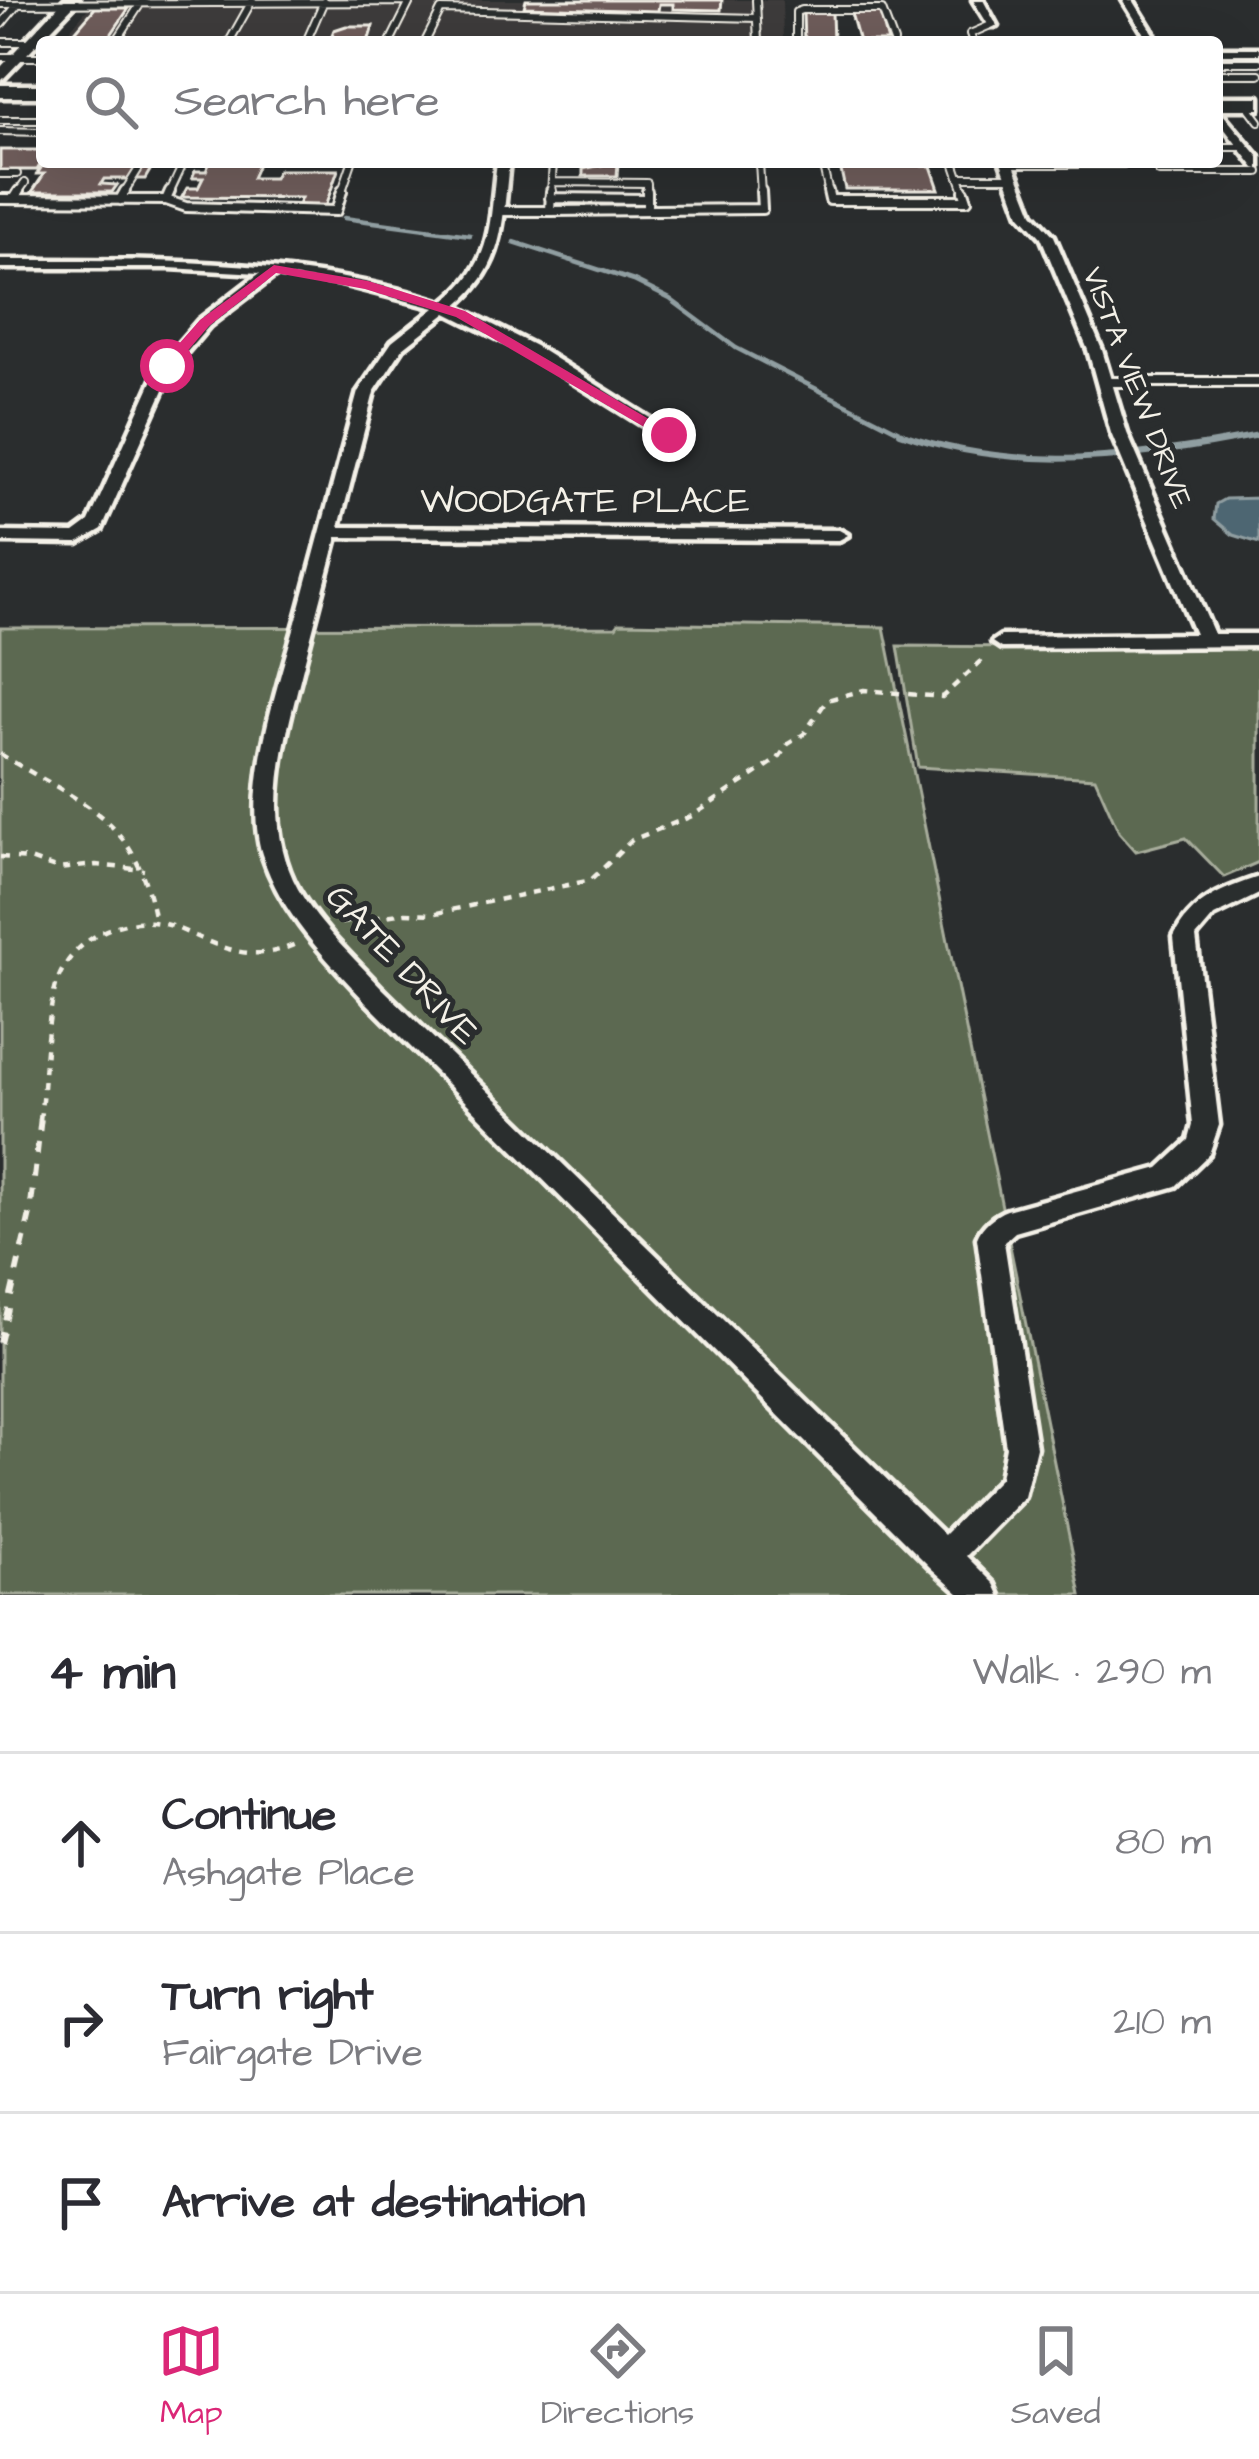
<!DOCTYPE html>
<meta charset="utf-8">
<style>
body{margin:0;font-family:"Architects Daughter",sans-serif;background:#f7f7f7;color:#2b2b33}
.stop{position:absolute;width:36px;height:36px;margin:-27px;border:9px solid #db2777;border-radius:50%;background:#fff}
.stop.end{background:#db2777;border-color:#fff;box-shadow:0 3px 12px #0008}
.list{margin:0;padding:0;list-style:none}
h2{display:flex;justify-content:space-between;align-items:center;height:156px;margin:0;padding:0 48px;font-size:51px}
h2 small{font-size:39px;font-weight:400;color:#7c7c81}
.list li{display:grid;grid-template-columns:78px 1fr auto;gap:36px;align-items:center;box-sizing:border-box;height:180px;padding:0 48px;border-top:3px solid #e1e1e2}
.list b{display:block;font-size:45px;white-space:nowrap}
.list p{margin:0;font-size:39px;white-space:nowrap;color:#7c7c81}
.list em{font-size:39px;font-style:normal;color:#7c7c81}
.icon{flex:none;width:66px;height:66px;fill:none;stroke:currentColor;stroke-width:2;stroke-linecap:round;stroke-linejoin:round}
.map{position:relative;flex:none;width:1259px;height:1595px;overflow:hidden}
.search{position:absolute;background:#fff;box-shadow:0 12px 48px #0002;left:36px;right:36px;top:36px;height:132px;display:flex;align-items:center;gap:30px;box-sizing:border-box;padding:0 42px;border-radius:12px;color:#7c7c81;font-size:45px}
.sheet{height:696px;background:#fff}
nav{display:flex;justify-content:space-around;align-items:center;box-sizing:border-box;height:168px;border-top:3px solid #e1e1e2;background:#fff;font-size:33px;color:#7c7c81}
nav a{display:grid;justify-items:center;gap:6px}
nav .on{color:#db2777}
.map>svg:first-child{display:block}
.built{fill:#3e3b3b}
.green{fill:#5b6951;stroke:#a8ad9c;stroke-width:3}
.water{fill:#4e6672;stroke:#909ea1;stroke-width:3}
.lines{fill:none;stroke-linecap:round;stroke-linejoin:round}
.stream-far1{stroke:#909ea1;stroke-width:4.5}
.stream{stroke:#909ea1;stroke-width:6}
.building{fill:#6e5b5a;stroke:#f4f1e8;stroke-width:3}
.lane-far1-casing{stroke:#f4f1e8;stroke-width:10}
.lane-casing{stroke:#f4f1e8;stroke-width:14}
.street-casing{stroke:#f4f1e8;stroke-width:9}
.secondary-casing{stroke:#f4f1e8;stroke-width:9}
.primary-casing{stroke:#f4f1e8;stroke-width:9}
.path-far1{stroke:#f4f1e8;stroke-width:4.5;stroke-dasharray:8 8;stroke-linecap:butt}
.path{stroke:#f4f1e8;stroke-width:6;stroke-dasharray:12 12;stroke-linecap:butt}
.lane-far1{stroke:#2a2d2e;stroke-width:6}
.lane{stroke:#2a2d2e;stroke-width:8}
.street{fill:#2a2d2e;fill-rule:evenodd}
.secondary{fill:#2a2d2e;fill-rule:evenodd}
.primary{fill:#2a2d2e;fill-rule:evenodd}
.route{fill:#db2777}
.labels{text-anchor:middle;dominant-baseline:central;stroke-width:10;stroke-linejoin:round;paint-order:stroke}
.far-street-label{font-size:30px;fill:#f4f1e8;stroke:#2a2d2e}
.street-label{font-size:36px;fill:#f4f1e8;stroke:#2a2d2e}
</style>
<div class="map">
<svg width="1259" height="1595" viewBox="0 0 1259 1595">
<rect width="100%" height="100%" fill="#2a2d2e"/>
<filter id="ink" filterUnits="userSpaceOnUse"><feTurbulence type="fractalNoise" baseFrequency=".00833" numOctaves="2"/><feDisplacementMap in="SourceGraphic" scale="24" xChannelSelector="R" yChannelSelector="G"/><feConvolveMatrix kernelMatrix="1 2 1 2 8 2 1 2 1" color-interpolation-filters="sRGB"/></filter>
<g filter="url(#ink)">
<path class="built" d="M95,0H782L783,42H52L68,32Z"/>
<path class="green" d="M619,623L884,627L1081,1595H0V628L616,627Z
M898,646L1259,649V862L1224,877L1186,838L1136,851L1119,832L1095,778L918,767Z"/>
<path class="water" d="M1259,498V543L1233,535L1214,519L1216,504L1225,499Z"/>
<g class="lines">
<path class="stream-far1" d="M344,218L470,235
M514,242L634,281L670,299L736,348L909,436
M1253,436L1259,435"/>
<path class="stream" d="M900,433C1018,475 1139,458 1259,435"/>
</g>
<path class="building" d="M526,0H722L721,10L673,9V4H659L658,11L524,7Z
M95,8H129L106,42H66Z
M803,13H832L833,42H804Z
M851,13H880L888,42H859Z
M346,26H373L368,42H329L334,30Z
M0,150H42V162L37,170H0Z
M45,162H155L145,179H104L101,184L117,185L112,192H32L44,174H37Z
M210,162H259L252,178H274L278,170H338L325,207H297L301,198L182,197L187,188H198L203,178H192L195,171H206Z
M853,162H920L922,166H931L939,189H845L840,166H855Z
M611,163H618L617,176H583V169Z"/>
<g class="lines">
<g class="lane-far1-casing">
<path id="lane-far1" d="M143,0L117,40L145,42
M756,0L758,42
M0,4L410,2L390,42
M0,26L18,4
M0,42H32
M229,42L252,1
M306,42L324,1
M425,42L441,10L757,18
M796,42V12L802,10H882L894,42
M973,42L970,34L993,24
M0,57H42
M1217,62H1259
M1217,74H1259
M1250,109L1259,121
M0,120H42
M0,131L42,132
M1217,147H1243
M759,162L761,194
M822,162L829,194
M954,162L965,194
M1007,164H1124
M1159,172H1259
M0,174H17
M959,177H1012
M552,182L647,183V194
M17,194L25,183
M123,194L143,162
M169,194L184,162
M341,194L352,162
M551,194L553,162"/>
</g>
<g class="lane-casing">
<path id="lane" d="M647,191V209
M828,191L830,200H967L964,191
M550,198L647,199
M0,199L166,200L170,191
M14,199L19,191
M120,200L125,191
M166,200L186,207L336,211L342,191
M497,211H550L551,191
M550,211L762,209L761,191
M1105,382H1259"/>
</g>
<g class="street-casing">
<path id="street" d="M973,0H983L997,26H989Z
M1123,0H1133L1159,42H1149Z
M1217,48H1259V54H1217Z
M1217,107L1259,157V169L1255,168L1217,119Z
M497,162H509C502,221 506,266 456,306L535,346L677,435L675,438H663L525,352L447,313L403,348L374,392L339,527L839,530L848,535L839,540L337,537C326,579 315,621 304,663C286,736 259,819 298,889C320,927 353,957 382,988L944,1535L1000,1478L1006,1447L977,1238C982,1225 994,1215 1007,1210L1159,1168L1189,1140L1193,1125L1174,937C1191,901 1222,889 1259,877V894L1214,916L1196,937L1219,1125L1209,1154L1176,1186L1015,1232L1004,1242L1036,1447L1024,1497L966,1556L994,1584L999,1595H961L932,1569L366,1002C324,956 281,914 262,854C241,785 283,672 301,604C320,533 339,463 358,392L392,342L435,308L337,283L276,275L209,326L174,367L102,529L78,543L0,542V532L74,533L89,522L159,366L199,320L260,273L169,268H0V260C151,260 298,257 443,302C495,262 489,222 497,162Z
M1001,162H1013L1033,213L1054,236L1102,350L1127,433L1214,634H1259V646L1001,648L992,642L1001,636L1195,634L1111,433L1088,350L1041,237L1020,214Z"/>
</g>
<g class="secondary-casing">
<path id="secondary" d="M64,0H79L0,82V68Z"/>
</g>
<g class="primary-casing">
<path id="primary" d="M0,85H42V97H0Z
M1217,97H1259V109H1217Z"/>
</g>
<path class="path-far1" d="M0,754C83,805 137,816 155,922
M0,857L30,859L58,869L96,865L144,870
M341,923L405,913L432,914L591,880L632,840L692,816L778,759L788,744L804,734L827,700L864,690L942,697L987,656
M40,1120C45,1077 45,1030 55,989C67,939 127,909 174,927C220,946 249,966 298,943"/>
<path class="path" d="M0,1343L30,1214L41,1117"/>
<use href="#lane-far1" class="lane-far1"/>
<use href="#lane" class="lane"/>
<use href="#street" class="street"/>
<use href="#secondary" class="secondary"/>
<use href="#primary" class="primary"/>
</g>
</g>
<path class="route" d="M274,265L368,281L465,311L676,435L663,438L456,317L365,289L276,273L209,326L172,369H162V363L200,320Z"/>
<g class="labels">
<g class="far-street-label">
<text transform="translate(1137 388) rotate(69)">VISTA VIEW DRIVE</text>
</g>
<g class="street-label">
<text x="585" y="501">WOODGATE PLACE</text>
<text transform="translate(402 965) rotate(47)">GATE DRIVE</text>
</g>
</g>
</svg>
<div class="stop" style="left:167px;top:366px"></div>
<div class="stop end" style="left:669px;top:435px"></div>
<div class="search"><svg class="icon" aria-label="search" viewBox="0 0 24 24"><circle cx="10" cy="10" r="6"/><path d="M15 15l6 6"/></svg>Search here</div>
</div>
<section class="sheet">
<h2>4 min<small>Walk · 290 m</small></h2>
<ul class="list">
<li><svg class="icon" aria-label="ahead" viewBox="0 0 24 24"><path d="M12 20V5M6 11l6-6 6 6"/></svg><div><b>Continue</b><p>Ashgate Place</p></div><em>80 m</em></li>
<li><svg class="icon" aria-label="right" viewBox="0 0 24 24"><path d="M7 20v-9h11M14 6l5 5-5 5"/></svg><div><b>Turn right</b><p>Fairgate Drive</p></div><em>210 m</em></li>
<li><svg class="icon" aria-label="arrive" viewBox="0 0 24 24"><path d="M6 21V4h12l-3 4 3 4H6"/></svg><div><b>Arrive at destination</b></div></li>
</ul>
</section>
<nav>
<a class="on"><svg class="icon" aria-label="map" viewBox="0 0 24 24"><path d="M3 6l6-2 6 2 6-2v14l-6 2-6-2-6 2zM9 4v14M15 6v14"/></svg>Map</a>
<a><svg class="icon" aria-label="directions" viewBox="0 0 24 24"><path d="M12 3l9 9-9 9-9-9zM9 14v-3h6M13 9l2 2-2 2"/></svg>Directions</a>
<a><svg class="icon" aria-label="saved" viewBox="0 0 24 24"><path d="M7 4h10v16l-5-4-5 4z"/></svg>Saved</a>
</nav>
